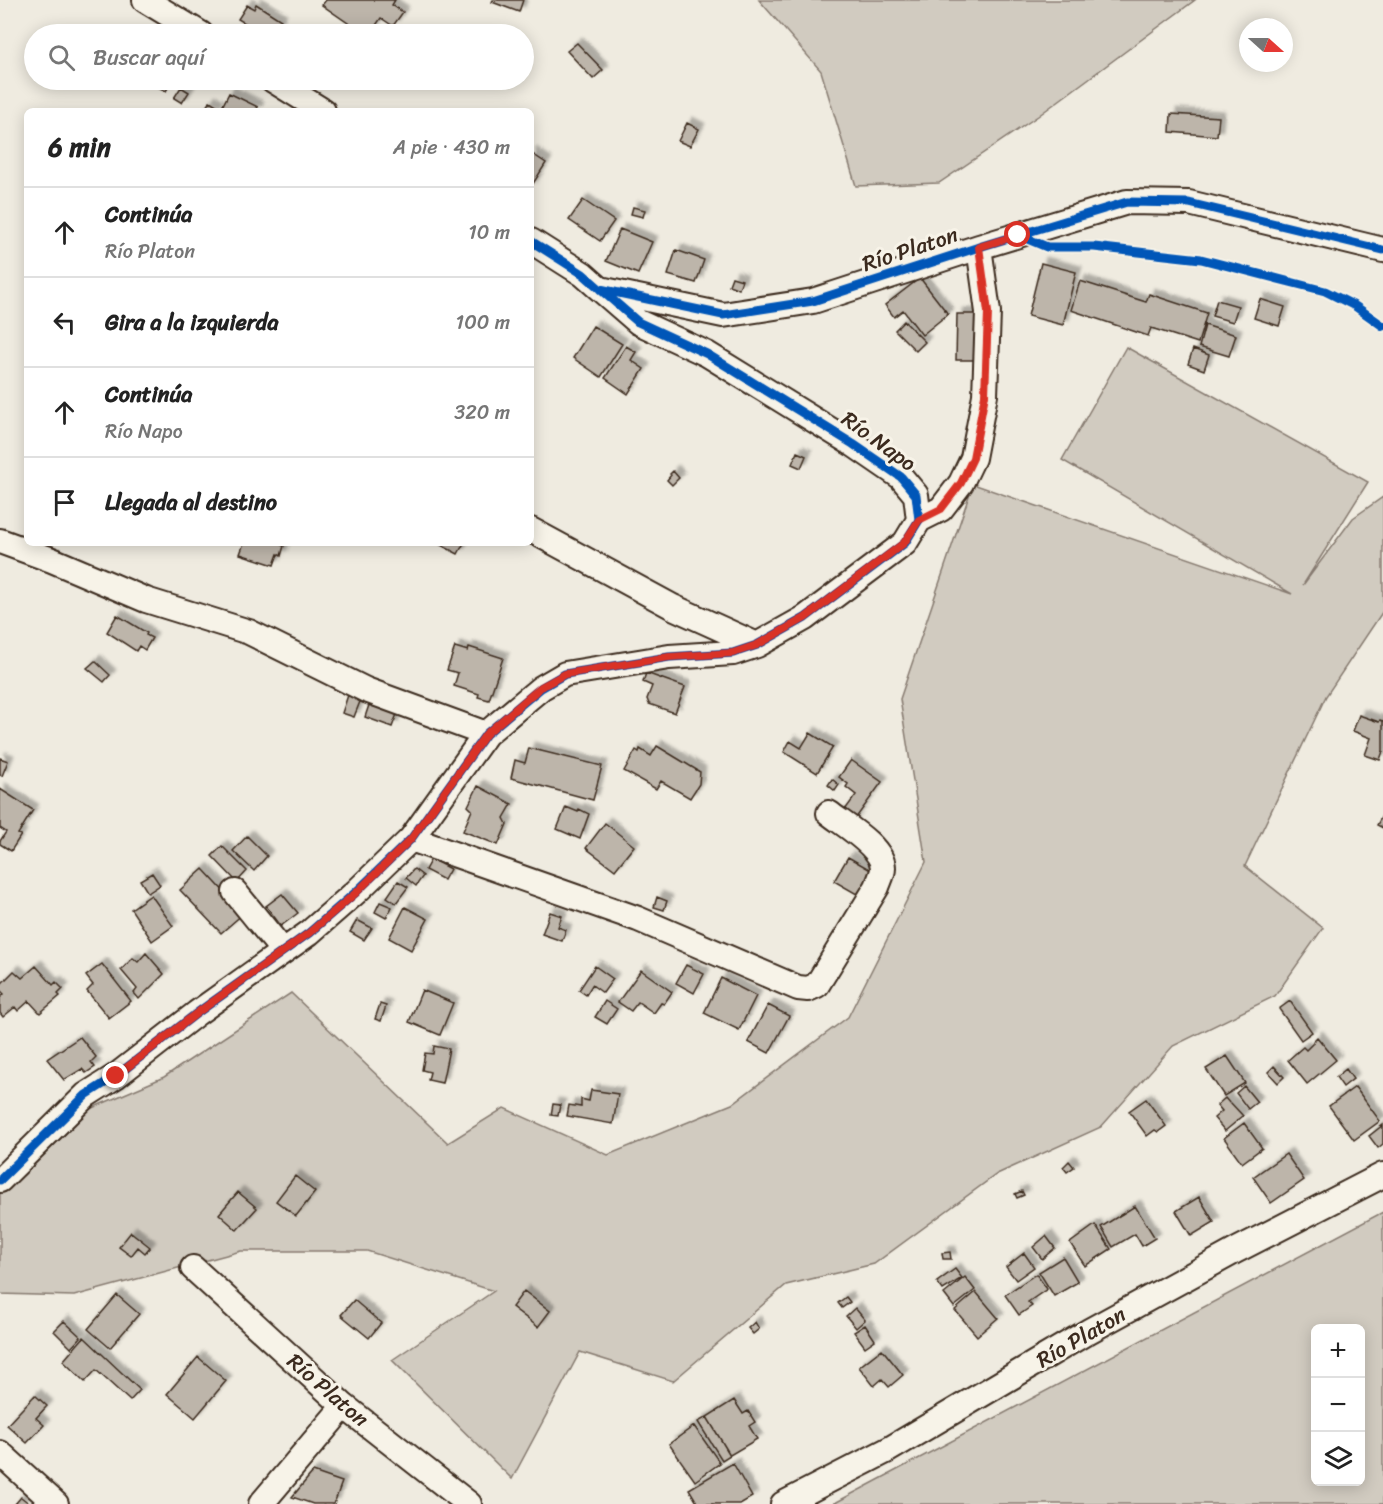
<!DOCTYPE html>
<html lang="es">
<meta charset="utf-8">
<style>
body{margin:0;font-family:Sriracha,sans-serif;background:#f6f6f6;color:#222}
.controls{position:absolute;right:18px;bottom:18px;display:grid;overflow:hidden;border-radius:9px;box-shadow:0 3px 15px #0003}
.controls button{width:54px;height:54px;display:grid;place-items:center;padding:0;border:0;border-bottom:2px solid #e0e0e0;background:#fff;color:#222;font:30px sans-serif}
.compass{position:absolute;left:1239px;top:18px;width:54px;height:54px;border-radius:50%;background:#fff;box-shadow:0 3px 15px #0003;rotate:111deg}
.stop{position:absolute;width:18px;height:18px;margin:-14px;border:4px solid #d93025;border-radius:50%;background:#fff}
.stop.end{background:#d93025;border-color:#fff;box-shadow:0 2px 6px #0008}
.list{margin:0;padding:0;list-style:none}
h2{display:flex;justify-content:space-between;align-items:center;height:78px;margin:0;padding:0 24px;font-size:26px}
h2 small{font-size:20px;font-weight:400;color:#767676}
.list li{display:grid;grid-template-columns:39px 1fr auto;gap:18px;align-items:center;box-sizing:border-box;height:90px;padding:0 24px;border-top:2px solid #e0e0e0}
.list b{display:block;font-size:22px;white-space:nowrap}
.list p{margin:0;font-size:20px;white-space:nowrap;color:#767676}
.list em{font-size:20px;font-style:normal;color:#767676}
.icon{flex:none;width:33px;height:33px;fill:none;stroke:currentColor;stroke-width:2;stroke-linecap:round;stroke-linejoin:round}
.map{position:relative;flex:none;width:1383px;height:1504px;overflow:hidden}
.search{position:absolute;background:#fff;box-shadow:0 3px 15px #0003;left:24px;top:24px;width:510px;height:66px;display:flex;align-items:center;gap:15px;box-sizing:border-box;padding:0 21px;border-radius:33px;color:#767676;font-size:22px}
.panel{position:absolute;background:#fff;box-shadow:0 3px 15px #0003;left:24px;top:108px;width:510px;height:438px;border-radius:9px}
.map>svg:first-child{display:block}
.green{fill:#d1cbc0;stroke:#867a6f;stroke-width:1.5;fill-rule:evenodd}
.building{fill:#bdb5aa;stroke:#3b2a1e;stroke-width:1.5;filter:url(#shadow)}
.lines{fill:none;stroke-linecap:round;stroke-linejoin:round}
.street-casing{stroke:#3b2a1e;stroke-width:28}
.street{stroke:#f7f3e8;stroke-width:24}
.cycleway-casing{stroke:#f7f3e8;stroke-width:13}
.cycleway{stroke:#0057b8;stroke-width:9}
.route{stroke:#d93025;stroke-width:8}
.labels{text-anchor:middle;dominant-baseline:central;stroke-width:6;stroke-linejoin:round;paint-order:stroke}
.street-label{font-size:22px;fill:#3b2a1e;stroke:#f7f3e8}
</style>
<div class="map">
<svg width="1383" height="1504" viewBox="0 0 1383 1504">
<defs>
<filter id="shadow"><feDropShadow dx="5.5" dy="-5.5" stdDeviation="1.5" flood-color="#0004"/></filter>
</defs>
<rect width="100%" height="100%" fill="#efebe0"/>
<filter id="ink" filterUnits="userSpaceOnUse"><feTurbulence type="fractalNoise" baseFrequency=".0167" numOctaves="2"/><feDisplacementMap in="SourceGraphic" scale="12" xChannelSelector="R" yChannelSelector="G"/><feConvolveMatrix kernelMatrix="1 2 1 2 8 2 1 2 1" color-interpolation-filters="sRGB"/></filter>
<g filter="url(#ink)">
<path class="green" d="M759,0H1195L1038,116L939,183L856,186L821,71Z
M1126,347L1368,482L1303,585L1353,518L1383,497V611L1326,696L1245,866L1323,928L1275,996L1173,1046L1101,1127L997,1174L874,1264L786,1285L673,1381L580,1352L512,1479L392,1360L494,1291L367,1251H241L74,1296L0,1294V1165L85,1111L164,1077L291,993L448,1143L504,1108L608,1155L732,1104L848,1017L926,862L900,699L973,484L1292,594L1062,460Z
M1383,1212V1504H833ZM1360,1328V1482H1316V1328Z"/>
<path class="building" d="M326,0H395L392,5L403,12L393,26L381,18L370,34H364L322,5Z
M493,0H523L519,12L492,2Z
M256,4L281,20L273,34H263L238,19L247,5L254,9Z
M577,43L603,70L593,79L567,51Z
M144,80H173L166,91Z
M337,80H357L352,88Z
M181,87L189,92L182,103L174,98Z
M229,93L258,107L256,111H230L222,107Z
M210,101L218,106L214,111L206,107Z
M1171,114L1219,117L1217,136L1170,132Z
M687,123L699,129L690,146L678,141Z
M531,153L546,163L531,187Z
M583,200L614,221L600,241L569,220Z
M633,207L645,210L643,217L631,214Z
M620,229L652,242L638,274L606,261Z
M676,250L704,260L696,283L668,275Z
M1041,263L1076,272L1063,325L1028,316Z
M732,277L742,280L739,289L729,285Z
M920,278L948,314L922,335L903,310L894,317L885,305Z
M1080,281L1146,302L1149,294L1207,313L1198,343L1151,328L1148,336L1071,310Z
M1260,299L1285,307L1279,326L1254,318Z
M1217,300L1238,306L1233,322L1212,316Z
M957,314H977L975,360H956Z
M904,321L925,342L916,351L895,330Z
M1205,325L1236,335L1229,356L1199,347Z
M593,326L622,344L601,377L573,358Z
M626,346L636,352L631,360L644,369L628,394L605,378Z
M1193,349L1209,355L1204,370L1188,364Z
M797,452L806,456L801,468L792,464Z
M673,471L679,478L672,485L667,480L671,475L670,474Z
M244,543H280V544L284,546L281,556L278,554L274,565L240,554Z
M437,543H464L458,554Z
M117,615L147,633L146,635L152,638L145,650L139,646L136,651L107,632Z
M455,647L468,651L469,647L503,658L489,700L478,697L479,694L454,686L458,673L447,670Z
M95,661L110,675L104,682L87,668Z
M646,673L685,687L675,713L649,704L647,699L652,686L643,682Z
M350,689L363,694L354,717L342,713Z
M371,699L399,709L392,727L365,717Z
M1359,715L1379,722L1380,720L1383,721V751L1380,760L1365,755L1371,738L1353,731Z
M810,733L833,747L817,773L784,752L790,741L801,748Z
M657,746L700,772L699,784L690,798L661,781L656,789L624,771L636,750L639,752L640,749L651,756Z
M529,748L602,766L593,800L511,778L515,760L525,763Z
M0,758L8,761L2,776L0,775Z
M851,760L882,782L853,822L842,814L856,795L846,787L848,784L839,777Z
M832,779L839,785L835,791L828,785Z
M478,786L512,804L504,818L507,824L498,845L463,831L472,810L468,806Z
M0,789L33,810L18,834L21,835L11,851L0,844V841L6,832L0,828Z
M566,807L578,812L579,809L589,814L580,839L557,829Z
M1383,814V828L1377,825Z
M605,823L634,846L615,870L586,848Z
M247,836L267,856L254,871L233,851Z
M222,846L247,871L237,882L212,856Z
M848,857L876,873L862,897L834,881Z
M431,859L450,869L444,880L425,870Z
M203,869L244,913L221,933L180,890Z
M414,869L423,876L416,886L406,878Z
M152,873L160,885L148,893L140,880Z
M398,881L408,887L396,903L387,897Z
M282,894L298,913L281,926L266,906Z
M151,895L173,926L152,941L131,909Z
M657,897L667,901L664,910L654,907Z
M380,902L392,907L386,918L375,912Z
M405,907L428,919L411,950L389,938Z
M550,912L562,916L558,927L566,930L562,941L542,934Z
M357,920L372,928L364,940L350,932Z
M146,953L164,974L139,999L134,993L137,989L121,970L133,958L138,962Z
M102,964L131,1001L109,1018L87,991L93,985L86,976Z
M686,965L704,974L694,993L676,983Z
M36,966L53,985L56,982L63,989L58,994L60,996L40,1013L29,1001L18,1011L15,1007L3,1017L0,1013V998L4,994L0,990V985L14,971L22,978Z
M595,966L613,979L603,993L592,985L586,995L579,990Z
M641,970L672,992L664,1004L661,1003L654,1013L638,1002L631,1011L618,1002Z
M721,978L756,996L739,1030L704,1013Z
M422,990L453,1003L440,1035L409,1022Z
M605,1001L617,1009L607,1024L595,1017Z
M1290,1001L1312,1032L1301,1040L1279,1009Z
M380,1004L386,1006L381,1021L375,1019Z
M768,1005L789,1016L769,1053L748,1042Z
M80,1037L96,1057L91,1062L95,1067L86,1073L82,1069L64,1080L47,1059Z
M1317,1037L1336,1060L1307,1084L1288,1060L1303,1047L1306,1050L1313,1043V1041Z
M434,1046L449,1049L442,1083L428,1080L430,1072L422,1070L425,1053L433,1054Z
M1227,1056L1245,1083L1224,1096L1206,1069Z
M1274,1066L1284,1077L1278,1083L1268,1072Z
M1346,1069L1353,1079L1343,1087L1336,1077Z
M1244,1086L1257,1102L1248,1109L1236,1093Z
M1355,1087L1380,1121L1354,1140L1329,1106Z
M591,1090L618,1094L613,1124L567,1116L569,1105L581,1107V1099L589,1101Z
M1225,1098L1230,1104L1231,1103L1243,1116L1225,1131L1214,1118L1222,1111L1217,1105Z
M1146,1099L1166,1126L1158,1132L1155,1130L1147,1136L1129,1111Z
M553,1104L560,1105L558,1116L551,1115Z
M1244,1123L1262,1148L1242,1163L1224,1138Z
M1383,1125V1144L1378,1148L1369,1136Z
M1286,1154L1304,1180L1271,1203L1253,1177Z
M1069,1161L1074,1167L1067,1172L1063,1167Z
M295,1176L315,1192L296,1216L276,1201Z
M1022,1191L1024,1195L1017,1198L1015,1194Z
M238,1192L257,1208L237,1230L219,1214Z
M1199,1197L1214,1222L1191,1236L1176,1211Z
M1135,1206L1155,1238L1142,1246L1135,1234L1113,1247L1101,1227Z
M1095,1225L1111,1249L1085,1266L1070,1243Z
M131,1232L150,1247L145,1253L138,1247L131,1256L119,1247Z
M1046,1236L1055,1248L1042,1259L1033,1247Z
M950,1252L951,1259H943L942,1253Z
M1024,1253L1034,1267L1016,1280L1006,1267Z
M1063,1257L1078,1282L1054,1296L1039,1272Z
M955,1269L962,1278L943,1290L937,1282Z
M1036,1274L1047,1289L1028,1302L1032,1306L1019,1315L1005,1295Z
M965,1277L975,1290L954,1307L944,1294Z
M524,1291L550,1311L538,1327L512,1307Z
M976,1292L998,1318L977,1336L955,1310Z
M117,1295L139,1314L110,1348L88,1329Z
M846,1297L850,1302L842,1308L838,1303Z
M354,1300L381,1323L369,1338L341,1315Z
M855,1308L865,1320L856,1328L846,1316Z
M64,1321L81,1337L71,1348L54,1331Z
M755,1322L759,1329L753,1334L748,1328Z
M865,1325L875,1340L865,1347L854,1332Z
M84,1337L140,1390L130,1401L96,1370L85,1382L63,1361Z
M882,1349L903,1375L889,1387L882,1379L874,1386L859,1367Z
M198,1357L226,1381L195,1418L167,1394Z
M35,1395L47,1406L36,1418L44,1425L27,1443L7,1425Z
M734,1400L743,1414L748,1411L755,1422L749,1426L757,1439L730,1455L707,1417Z
M707,1417L730,1455L722,1460L698,1422Z
M694,1426L720,1463L695,1481L669,1444Z
M733,1463L752,1497L740,1504H698L689,1489Z
M313,1472L342,1482L334,1504H313L292,1497Z
M21,1497L30,1504H15Z"/>
<g class="lines">
<g class="street-casing">
<path id="street" d="M145,0L201,34
M273,80L323,111
M531,241L583,274L600,289L723,315L813,301L979,247L1127,202L1189,203L1383,250
M919,520L941,509L961,483L973,458L985,395L988,312L979,247
M531,530L673,607L757,645
M0,541L52,560L146,600L249,632L366,690L486,734
M411,839L638,919L798,988L808,989L817,985L877,887C879,881 883,874 883,868C883,847 844,825 829,813
M235,892L283,951
M0,1180L86,1095L116,1076L197,1013L309,933L356,892L411,839L486,734L541,688L565,674L669,657L733,653L757,645L805,618L905,543L919,520L916,495L901,477L853,444L707,354L638,322L600,289
M193,1268L344,1406L469,1504
M0,1453L56,1504
M261,1504L344,1406
M783,1504L888,1450L1089,1331L1237,1250L1383,1175"/>
</g>
<use href="#street" class="street"/>
<g class="cycleway-casing">
<path id="cycleway" d="M1018,235L1047,247H1094L1201,259L1325,291L1355,306L1383,326
M531,241L583,274L600,289L723,315L813,301L979,247L1127,202L1189,203L1383,250
M0,1180L86,1095L116,1076L197,1013L309,933L356,892L411,839L486,734L541,688L565,674L669,657L733,653L757,645L805,618L905,543L919,520L916,495L901,477L853,444L707,354L638,322L600,289"/>
</g>
<use href="#cycleway" class="cycleway"/>
</g>
</g>
<g class="lines" filter="url(#ink)">
<path class="route" d="M116,1076L197,1013L309,933L357,892L411,839L486,734L541,687L565,674L669,657L733,653L757,645L805,618L904,543L919,520L941,509L961,483L973,458L985,395L988,312L979,247L1018,235"/>
</g>
<g class="labels">
<g class="street-label">
<text transform="translate(910 249) rotate(-18)">Río Platon</text>
<text transform="translate(879 441) rotate(36)">Río Napo</text>
<text transform="translate(1081 1337) rotate(-30)">Río Platon</text>
<text transform="translate(328 1390) rotate(41)">Río Platon</text>
</g>
</g>
</svg>
<div class="controls">
<button>+</button>
<button>−</button>
<button><svg class="icon" aria-label="layers" viewBox="0 0 24 24"><path d="M12 4l9 5-9 5-9-5zM3 14l9 5 9-5"/></svg></button>
</div>
<svg class="compass" viewBox="-18 -18 36 36"><path d="M0-13l5 13h-10z" fill="#e53935"/><path d="M0 13l5-13h-10z" fill="#767676"/></svg>
<div class="stop" style="left:1018px;top:235px"></div>
<div class="stop end" style="left:116px;top:1076px"></div>
<div class="search"><svg class="icon" aria-label="search" viewBox="0 0 24 24"><circle cx="10" cy="10" r="6"/><path d="M15 15l6 6"/></svg>Buscar aquí</div>
<section class="panel">
<h2>6 min<small>A pie · 430 m</small></h2>
<ul class="list">
<li><svg class="icon" aria-label="ahead" viewBox="0 0 24 24"><path d="M12 20V5M6 11l6-6 6 6"/></svg><div><b>Continúa</b><p>Río Platon</p></div><em>10 m</em></li>
<li><svg class="icon" aria-label="left" viewBox="0 0 24 24"><path d="M17 20v-9H6M10 6l-5 5 5 5"/></svg><div><b>Gira a la izquierda</b></div><em>100 m</em></li>
<li><svg class="icon" aria-label="ahead" viewBox="0 0 24 24"><path d="M12 20V5M6 11l6-6 6 6"/></svg><div><b>Continúa</b><p>Río Napo</p></div><em>320 m</em></li>
<li><svg class="icon" aria-label="arrive" viewBox="0 0 24 24"><path d="M6 21V4h12l-3 4 3 4H6"/></svg><div><b>Llegada al destino</b></div></li>
</ul>
</section>
</div>
